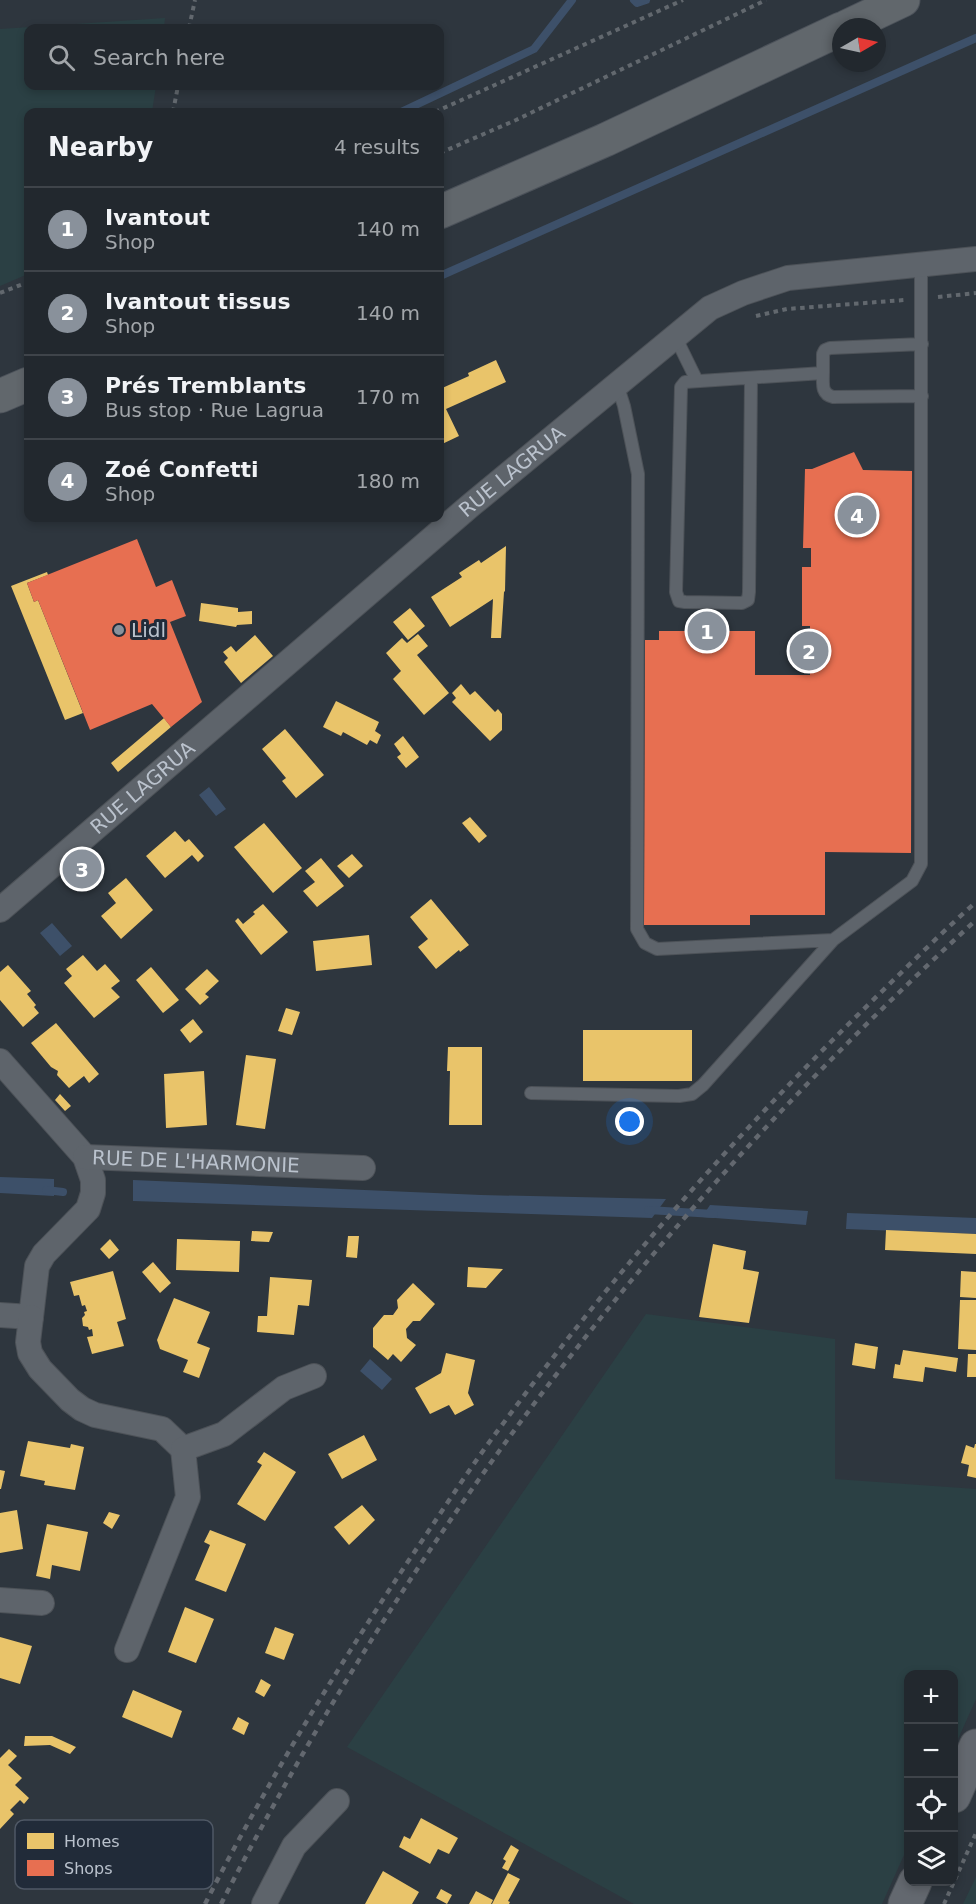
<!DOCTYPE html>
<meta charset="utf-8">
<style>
body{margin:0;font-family:"DejaVu Sans",sans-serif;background:#2a3036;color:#f1f3f6}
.controls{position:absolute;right:18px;bottom:18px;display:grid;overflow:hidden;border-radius:12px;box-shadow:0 3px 9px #0003}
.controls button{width:54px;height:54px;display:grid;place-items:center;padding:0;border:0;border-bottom:2px solid #3f444a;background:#22282e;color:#f1f3f6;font:30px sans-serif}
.compass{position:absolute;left:832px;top:18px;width:54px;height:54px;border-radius:50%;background:#22282e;box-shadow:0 3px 9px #0003;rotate:81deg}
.you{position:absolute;left:630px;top:1122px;width:21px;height:21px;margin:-15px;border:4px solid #fff;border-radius:50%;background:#1a73e8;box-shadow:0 0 0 9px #1a73e833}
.badge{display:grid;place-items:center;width:39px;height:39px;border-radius:50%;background:#89919b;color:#fff;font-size:20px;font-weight:700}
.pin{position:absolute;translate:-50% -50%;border:3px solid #fff;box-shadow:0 2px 6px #0006}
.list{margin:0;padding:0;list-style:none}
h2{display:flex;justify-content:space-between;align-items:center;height:78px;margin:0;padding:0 24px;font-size:26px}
h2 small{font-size:20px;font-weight:400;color:#a2a6aa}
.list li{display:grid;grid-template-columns:39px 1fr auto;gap:18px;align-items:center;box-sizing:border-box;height:84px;padding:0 24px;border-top:2px solid #3f444a}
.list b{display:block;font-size:22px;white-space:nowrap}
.list p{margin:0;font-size:20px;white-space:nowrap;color:#a2a6aa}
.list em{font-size:20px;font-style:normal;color:#a2a6aa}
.icon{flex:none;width:33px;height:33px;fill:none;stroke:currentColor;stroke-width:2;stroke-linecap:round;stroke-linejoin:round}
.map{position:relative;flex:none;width:976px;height:1904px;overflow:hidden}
.search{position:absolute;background:#22282e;box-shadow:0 3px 9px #0003;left:24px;top:24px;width:420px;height:66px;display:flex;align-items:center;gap:15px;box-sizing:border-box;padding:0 21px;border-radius:12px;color:#a2a6aa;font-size:22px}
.panel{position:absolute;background:#22282e;box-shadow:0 3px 9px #0003;left:24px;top:108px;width:420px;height:414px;border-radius:12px}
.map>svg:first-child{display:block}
.green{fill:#2b4044}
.water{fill:#3d5069}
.homes{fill:#e9c46a}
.shops{fill:#e76f51}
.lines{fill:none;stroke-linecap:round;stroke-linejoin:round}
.stream{stroke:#3d5069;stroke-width:8}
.service-casing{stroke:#4d5258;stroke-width:14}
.minor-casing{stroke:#4d5258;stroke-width:26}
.secondary-casing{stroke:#4d5258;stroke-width:35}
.primary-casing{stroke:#4c525a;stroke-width:35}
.path{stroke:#62686e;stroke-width:4;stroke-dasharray:4.5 4.5;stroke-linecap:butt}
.service{stroke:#5e646b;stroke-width:12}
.minor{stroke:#5e646b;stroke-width:24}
.secondary{stroke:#63686f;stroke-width:33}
.primary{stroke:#61676c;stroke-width:33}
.rail{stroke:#63686f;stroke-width:4.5;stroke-dasharray:6 6;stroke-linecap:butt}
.poi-dot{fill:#89919b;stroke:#212b39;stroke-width:2}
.labels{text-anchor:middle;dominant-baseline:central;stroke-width:6;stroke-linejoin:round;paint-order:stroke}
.street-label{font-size:20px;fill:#bac2cd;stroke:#212b39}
.poi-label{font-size:20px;fill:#bac2cd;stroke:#212b39;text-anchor:start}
.key{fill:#212b39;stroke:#4f5865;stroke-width:1.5}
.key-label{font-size:16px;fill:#bac2cd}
</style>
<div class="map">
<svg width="976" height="1904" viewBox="0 0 976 1904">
<rect width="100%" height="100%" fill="#2e363e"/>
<path class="green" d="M165,18L164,28H28V86H156L152,112H28V274L0,286V29Z
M646,1314L835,1339V1479L976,1489V1699L954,1748V1674H908V1846L882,1904H634L347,1747Z
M976,1877V1904H963Z"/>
<path class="water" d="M209,787L226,809L216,816L199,795Z
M52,923L72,946L60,956L40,933Z
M0,1177L54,1179V1196L0,1193Z
M133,1180L481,1195L666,1199L652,1218L133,1201Z
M710,1205L808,1211L806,1225L702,1217Z
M847,1213L976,1218V1234L846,1229Z
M370,1359L392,1379L382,1390L360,1371Z"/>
<path class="homes" d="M496,360L506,382L446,409L459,436L440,445V389L469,376L468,373Z
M506,546L505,591L504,592L501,638H491L493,599L450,627L431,597L462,577L459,573L479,560L481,563Z
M47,572L48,575L27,583L34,602L38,600L83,713L65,720L11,586Z
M201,603L238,608V612L252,611V624L237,625L236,627L199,621Z
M410,608L425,626L408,640L393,622Z
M418,634L428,646L417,655L449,693L424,715L393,679L401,671L386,653L402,638L407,643Z
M255,635L273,656L241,683L224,662L228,658L223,652L231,646L236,652Z
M461,684L470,695L475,691L495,712L498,709L502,714V730L490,741L452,702L456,698L452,693Z
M336,701L379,722L375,731L381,735L377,744L370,740L367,745L343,732L341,736L323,727Z
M164,718L171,727L118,772L111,763Z
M285,729L324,775L296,798L282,781L286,778L262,749Z
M403,736L419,757L406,768L397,757L401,754L394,744Z
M470,817L487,836L479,843L462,823Z
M264,823L302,868L273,893L234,847Z
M175,831L185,842L189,839L204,856L198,862L192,855L165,878L146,856Z
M352,854L363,866L349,878L337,866Z
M321,858L344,886L317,907L303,891L315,882L305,871Z
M126,878L153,910L121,939L101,916L116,903L108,893Z
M431,899L469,945L460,952L459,950L436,969L418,947L428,939L410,917Z
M263,904L288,932L261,955L235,921L238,918L243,924L255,914L253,912Z
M369,935L372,965L316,971L313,941Z
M83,955L97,971L105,964L120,981L111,988L120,997L94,1018L64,983L72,976L66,969Z
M8,965L31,991L27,994L36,1005L34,1007L39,1013L23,1027L0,1000V972Z
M151,967L179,1000L163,1013L136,980Z
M207,969L219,981L205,994L209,997L200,1005L185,989Z
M286,1008L300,1012L292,1035L278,1031Z
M193,1019L203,1032L190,1043L180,1030Z
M56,1023L99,1074L89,1083L84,1076L69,1088L57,1075L58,1071L51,1067L31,1043Z
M583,1030H692V1081H583Z
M448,1047H482V1125H449L450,1071H447Z
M246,1055L276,1059L265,1129L236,1125Z
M204,1071L207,1125L166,1128L164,1074Z
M60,1094L71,1106L65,1111L55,1100Z
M886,1230L976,1234V1254L885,1250Z
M252,1231L273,1232L269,1242L251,1241Z
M348,1236H359L357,1258L346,1257Z
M110,1239L119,1250L109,1259L100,1249Z
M177,1239L240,1241L239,1272L176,1270Z
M713,1244L746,1251L743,1269L759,1272L749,1323L699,1317Z
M153,1262L171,1283L160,1293L142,1272Z
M468,1267L503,1269L486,1288L467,1287Z
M113,1271L126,1319L117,1322L124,1346L92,1354L87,1337L93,1336L92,1329L89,1330L88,1327L83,1326L82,1318L85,1315L84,1312L87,1311L85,1305L82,1306L79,1295L74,1296L70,1282Z
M961,1271L976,1272V1298L960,1297Z
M270,1277L312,1280L309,1306L298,1305L294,1335L257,1332L258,1316H267Z
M413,1283L435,1304L420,1321H413L406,1329L407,1338L416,1345L401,1362L393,1354L388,1360L373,1347V1328L384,1315H393L398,1308L397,1300Z
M174,1298L210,1312L197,1343L210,1348L199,1378L183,1372L188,1360L160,1349L157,1340Z
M960,1300H976V1350L958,1349Z
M855,1343L878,1347L875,1369L852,1365Z
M903,1350L958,1358L956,1372L925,1367L923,1382L893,1378L895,1364L900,1365Z
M446,1353L475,1360L468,1393L474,1405L455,1415L449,1405L430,1414L415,1388L441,1373Z
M968,1354H976V1377H967Z
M364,1435L377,1460L342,1479L328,1454Z
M28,1441L70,1448L71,1444L84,1447L75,1490L44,1485L45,1481L20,1476Z
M975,1444H976V1478L967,1476L969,1465L961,1463L966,1445L974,1448Z
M264,1452L296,1472L265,1521L237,1504L262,1465L257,1462Z
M0,1470L5,1471L1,1489H0Z
M362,1505L375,1520L349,1545L334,1527Z
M17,1510L23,1549L0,1553V1513Z
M109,1512L120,1515L112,1529L103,1523Z
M47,1524L88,1532L80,1571L52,1565L50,1579L36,1576Z
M210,1530L246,1544L226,1592L195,1580L210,1545L204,1542Z
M185,1607L214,1619L196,1663L168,1652Z
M275,1627L294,1634L284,1660L265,1653Z
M0,1637L32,1646L20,1684L0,1678Z
M261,1679L271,1685L264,1697L255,1692Z
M133,1690L182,1711L172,1738L122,1717Z
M238,1717L249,1723L244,1735L232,1729Z
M25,1736H52L76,1747L70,1754L50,1745L24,1746Z
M9,1749L17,1756L8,1765L22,1778L15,1785L29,1798L24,1804L20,1800L10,1810L14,1814L0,1829V1758Z
M421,1818L458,1838L449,1854L438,1849L430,1864L399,1847L404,1836L410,1839Z
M511,1845L519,1850L508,1871L502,1868L506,1861L503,1859Z
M383,1871L419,1892L412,1904H365Z
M508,1873L520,1879L508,1901L510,1902L509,1904H492Z
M441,1889L452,1895L447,1904L436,1898Z
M476,1891L493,1900L491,1904H469Z"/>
<path class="shops" d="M854,452L863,470L912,471L911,853L825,852V915H750V925H644L645,640H659V631H755V675H810V626H802V567H811V548H803L805,469H812Z
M137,539L156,587L172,580L186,616L170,622L202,702L171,727L152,704L90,730L38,600L34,602L27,583Z"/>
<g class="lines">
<path class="stream" d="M634,0L637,3L646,0
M401,112L534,49L572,0
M440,276L976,38
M46,1190L63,1192
M648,1210L714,1214"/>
<g class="service-casing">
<path id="service" d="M675,336L697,381
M823,373C823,384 821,394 833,397L922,396
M751,378L749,592L748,600L742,603L685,602L679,601L676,592L681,387L685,382L823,373V354L825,350L830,348L922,344
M617,384L624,406L638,474L637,929L645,943L657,949L833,940
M531,1093L679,1096L692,1094L703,1085L833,940L912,881L921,864V265"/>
</g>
<g class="minor-casing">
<g id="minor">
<path id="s1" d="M0,910L471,505L710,308L743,293L788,278L976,259"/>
<path d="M0,1061L85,1157L93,1180V1193L88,1209L44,1254L37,1266L31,1317L0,1315"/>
<path id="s2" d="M85,1157L363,1168"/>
<path d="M31,1317L28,1342L30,1353L40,1369L70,1400L82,1409L95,1415L162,1429L183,1449"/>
<path d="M0,1600L42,1603"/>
<path d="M127,1650L188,1497L183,1449L224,1434L284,1388L314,1376"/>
<path d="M264,1904L294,1846L337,1801"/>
</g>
</g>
<g class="secondary-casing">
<path id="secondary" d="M954,1796L976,1746
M905,1904L915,1882"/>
</g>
<g class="primary-casing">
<path id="primary" d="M846,27L903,0
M440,212L605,140L841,29
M0,396L28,384"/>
</g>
<path class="path" d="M189,28L195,0
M173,112L178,86
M435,112L683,0
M440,153L516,120L766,0
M0,293L28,282
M938,297L976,293
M756,316L787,309L904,300
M944,1904L976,1833"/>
<use href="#service" class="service"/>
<use href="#minor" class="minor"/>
<use href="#secondary" class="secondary"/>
<use href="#primary" class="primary"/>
<path class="rail" d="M205,1904C265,1786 334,1673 407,1563C439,1516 470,1467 505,1421C615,1272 737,1133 870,1003C905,969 940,934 976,902
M221,1904C346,1660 506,1422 687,1215C777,1111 875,1013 976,920"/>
</g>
<circle class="poi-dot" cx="119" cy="630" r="6"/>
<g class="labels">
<g class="street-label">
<text stroke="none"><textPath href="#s1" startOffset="674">RUE LAGRUA</textPath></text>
<text stroke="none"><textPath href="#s1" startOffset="188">RUE LAGRUA</textPath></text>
<text stroke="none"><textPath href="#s2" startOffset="111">RUE DE L'HARMONIE</textPath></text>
</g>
<g class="poi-label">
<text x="131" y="630">Lidl</text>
</g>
</g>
<rect x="15" y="1820" width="198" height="69" rx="9" class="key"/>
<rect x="27" y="1833" width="27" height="16" fill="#e9c46a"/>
<rect x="27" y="1860" width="27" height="16" fill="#e76f51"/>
<g class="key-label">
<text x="64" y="1847">Homes</text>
<text x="64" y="1874">Shops</text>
</g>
</svg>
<div class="controls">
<button>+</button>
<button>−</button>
<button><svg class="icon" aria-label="locate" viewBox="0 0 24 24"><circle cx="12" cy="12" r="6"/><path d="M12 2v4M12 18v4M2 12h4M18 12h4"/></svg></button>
<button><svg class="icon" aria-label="layers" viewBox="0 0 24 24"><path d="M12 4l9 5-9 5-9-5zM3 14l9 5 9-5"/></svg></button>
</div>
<svg class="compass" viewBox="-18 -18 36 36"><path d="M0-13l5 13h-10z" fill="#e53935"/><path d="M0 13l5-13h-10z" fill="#a2a6aa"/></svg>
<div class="you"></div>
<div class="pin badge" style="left:707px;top:631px">1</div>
<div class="pin badge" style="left:809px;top:651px">2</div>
<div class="pin badge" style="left:82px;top:869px">3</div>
<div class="pin badge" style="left:857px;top:515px">4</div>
<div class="search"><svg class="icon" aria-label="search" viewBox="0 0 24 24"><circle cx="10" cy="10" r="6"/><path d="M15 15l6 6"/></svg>Search here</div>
<section class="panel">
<h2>Nearby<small>4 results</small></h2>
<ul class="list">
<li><span class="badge">1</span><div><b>Ivantout</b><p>Shop</p></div><em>140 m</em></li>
<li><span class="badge">2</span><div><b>Ivantout tissus</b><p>Shop</p></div><em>140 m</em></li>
<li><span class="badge">3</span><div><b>Prés Tremblants</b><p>Bus stop · Rue Lagrua</p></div><em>170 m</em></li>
<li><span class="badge">4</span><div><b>Zoé Confetti</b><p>Shop</p></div><em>180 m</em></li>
</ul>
</section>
</div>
